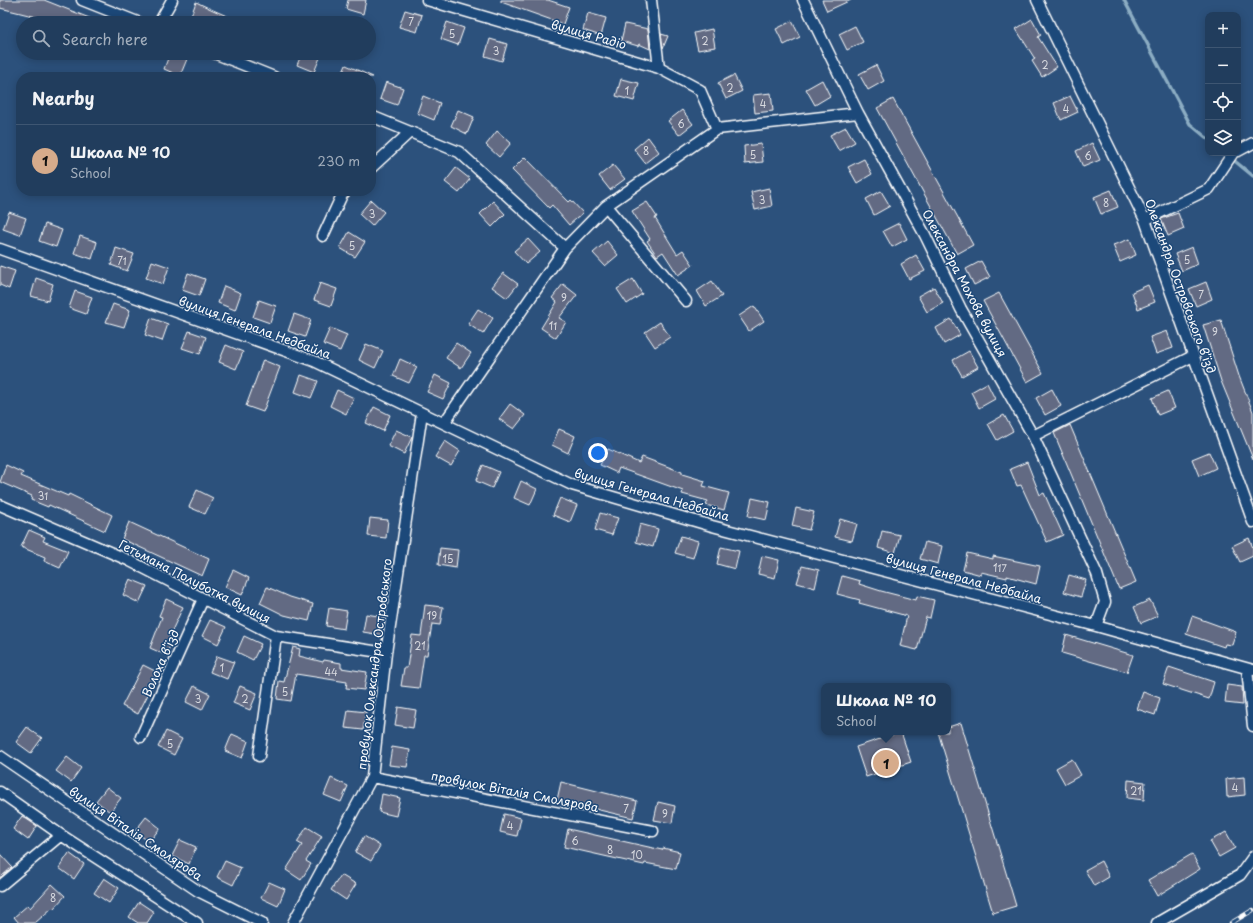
<!DOCTYPE html>
<meta charset="utf-8">
<style>
body{margin:0;font-family:"Playpen Sans",sans-serif;background:#2d4866;color:#f1f3f6}
.controls{position:absolute;right:12px;top:12px;display:grid;overflow:hidden;border-radius:8px;box-shadow:0 2px 10px #0003}
.controls button{width:36px;height:36px;display:grid;place-items:center;padding:0;border:0;border-bottom:1px solid #3e5672;background:#213d5d;color:#f1f3f6;font:20px sans-serif}
.you{position:absolute;left:598px;top:453px;width:14px;height:14px;margin:-10px;border:3px solid #fff;border-radius:50%;background:#1a73e8;box-shadow:0 0 0 6px #1a73e833}
.badge{display:grid;place-items:center;width:26px;height:26px;border-radius:50%;background:#d6ab8b;color:#111;font-size:13px;font-weight:700}
.pin{position:absolute;translate:-50% -50%;border:2px solid #fff;box-shadow:0 1px 4px #0006}
.popup{position:absolute;left:821px;top:683px;width:130px;height:52px;box-sizing:border-box;display:grid;place-content:center;border-radius:8px;background:#213d5d;filter:drop-shadow(0 1px 3px #0005);font-size:13px;white-space:nowrap;color:#a2aebc}
.popup b{font-size:15px;color:#f1f3f6}
.popup::after{content:'';position:absolute;left:50%;top:100%;margin-left:-8px;border:8px solid transparent;border-top-color:#213d5d}
.list{margin:0;padding:0;list-style:none}
h2{display:flex;justify-content:space-between;align-items:center;height:52px;margin:0;padding:0 16px;font-size:17px}
h2 small{font-size:13px;font-weight:400;color:#a2aebc}
.list li{display:grid;grid-template-columns:26px 1fr auto;gap:12px;align-items:center;box-sizing:border-box;height:72px;padding:0 16px;border-top:1px solid #3e5672}
.list b{display:block;font-size:15px;white-space:nowrap}
.list p{margin:0;font-size:13px;white-space:nowrap;color:#a2aebc}
.list em{font-size:13px;font-style:normal;color:#a2aebc}
.icon{flex:none;width:22px;height:22px;fill:none;stroke:currentColor;stroke-width:2;stroke-linecap:round;stroke-linejoin:round}
.map{position:relative;flex:none;width:1253px;height:923px;overflow:hidden}
.search{position:absolute;background:#213d5d;box-shadow:0 2px 10px #0003;left:16px;top:16px;width:360px;height:44px;display:flex;align-items:center;gap:10px;box-sizing:border-box;padding:0 14px;border-radius:22px;color:#a2aebc;font-size:15px}
.panel{position:absolute;background:#213d5d;box-shadow:0 2px 10px #0003;left:16px;top:72px;width:360px;height:124px;border-radius:16px}
.map>svg:first-child{display:block}
.lines{fill:none;stroke-linecap:round;stroke-linejoin:round}
.stream{stroke:#8cadc3;stroke-width:3.5}
.building{fill:#626b83;stroke:#fff}
.street-casing{stroke:#fff;stroke-width:13}
.street{stroke:#1f4a7a;stroke-width:10}
.rail-casing{stroke:#fff;stroke-width:4.5}
.rail{stroke:#1f4a7a;stroke-width:3;stroke-dasharray:9;stroke-linecap:butt}
.labels{text-anchor:middle;dominant-baseline:central;stroke-width:3;stroke-linejoin:round;paint-order:stroke}
.number-label{font-size:10px;fill:#d8dae0}
.street-label{font-size:12px;fill:#fff;stroke:#1f4a7a}
</style>
<div class="map">
<svg width="1253" height="923" viewBox="0 0 1253 923">
<rect width="100%" height="100%" fill="#2c517c"/>
<filter id="ink" filterUnits="userSpaceOnUse"><feTurbulence type="fractalNoise" baseFrequency=".025" numOctaves="2"/><feDisplacementMap in="SourceGraphic" scale="8" xChannelSelector="R" yChannelSelector="G"/><feConvolveMatrix kernelMatrix="1 2 1 2 8 2 1 2 1" color-interpolation-filters="sRGB"/></filter>
<g filter="url(#ink)">
<g class="lines">
<path class="stream" d="M1124,0L1190,124L1208,139
M1225,153L1253,176"/>
</g>
<path class="building" d="M0,0H44L102,23H54L37,17L0,8Z
M348,0H366L363,14L346,9Z
M501,0H548L569,7L563,24L501,2Z
M822,0H851L827,11Z
M196,2L213,10L243,23H199L190,19Z
M405,10L422,15L417,32L399,27Z
M588,13L606,18L601,36L583,30Z
M1032,19L1041,35L1038,37L1057,67L1042,77L1032,61L1035,59L1016,29Z
M792,21L800,37L784,45L776,29Z
M447,22L464,28L458,45L441,39Z
M625,24L648,29L650,49L639,44L638,46L621,41Z
M855,26L863,42L847,50L839,34Z
M712,29L715,47L698,50L694,33Z
M661,34L668,36L663,48Z
M490,39L507,44L502,61L485,56Z
M170,53L187,59L180,76L164,69Z
M302,53H322L314,72L297,65Z
M346,65L373,77H341Z
M876,65L884,81L868,90L859,74Z
M734,75L742,91L726,99L718,83Z
M621,79L639,83L634,101L616,96Z
M822,80L830,96L815,105L806,89Z
M386,82L403,88L397,105L380,99Z
M771,93L773,111L755,113L753,95Z
M423,96L440,103L434,120L417,113Z
M1070,96L1078,112L1061,120L1054,103Z
M893,99L973,245L957,254L877,108Z
M458,110L474,117L467,134L451,126Z
M682,110L693,124L679,135L668,121Z
M846,127L855,142L839,151L830,135Z
M497,131L511,143L499,157L486,145Z
M648,137L659,152L645,163L634,149Z
M1092,143L1100,160L1083,167L1076,151Z
M761,144L763,162L745,164L744,146Z
M525,157L569,202L571,200L583,213L569,225L552,205L549,208L512,170Z
M864,159L872,174L857,183L848,167Z
M613,165L625,179L610,190L599,176Z
M456,168L470,179L459,193L445,182Z
M769,188L772,206L755,210L751,192Z
M1111,190L1118,207L1101,214L1094,197Z
M881,191L890,206L874,215L866,199Z
M371,200L384,212L372,226L359,214Z
M493,201L505,214L492,227L480,214Z
M647,202L657,217L655,218L677,254L683,250L693,265L678,275L663,252L657,256L647,241L650,239L632,211Z
M9,212L26,218L20,235L3,229Z
M1178,213L1184,229L1168,236L1161,219Z
M899,223L907,239L892,247L883,231Z
M45,224L62,230L56,247L39,241Z
M349,232L365,242L355,257L340,248Z
M80,236L97,242L92,259L74,253Z
M528,239L540,252L526,264L514,251Z
M1130,239L1136,255L1120,262L1113,245Z
M607,241L618,255L605,266L593,253Z
M1192,247L1198,264L1182,271L1175,254Z
M116,248L134,254L127,271L111,265Z
M916,255L925,271L909,279L901,264Z
M152,261L169,267L163,284L146,278Z
M981,261L990,277L974,285L966,269Z
M0,266L15,271L9,289L0,285Z
M188,273L205,279L199,296L182,290Z
M503,273L518,284L507,298L492,287Z
M36,278L53,284L48,301L31,296Z
M633,279L642,294L627,304L617,289Z
M712,281L722,296L706,306L697,291Z
M1206,282L1212,299L1196,306L1189,289Z
M320,283L337,289L331,306L314,300Z
M563,284L577,295L559,318L566,322L556,338L541,328L557,302L552,298Z
M1148,285L1155,302L1138,309L1132,292Z
M224,286L241,293L235,310L218,303Z
M934,287L943,303L927,312L918,296Z
M75,291L92,297L86,314L69,308Z
M999,293L1043,373L1027,382L983,301Z
M259,300L276,306L270,323L253,317Z
M113,304L130,310L124,327L106,322Z
M754,306L764,321L749,331L739,316Z
M478,309L493,318L483,334L468,324Z
M294,314L311,320L305,337L288,331Z
M151,318L168,324L162,341L145,335Z
M951,319L960,335L944,344L936,328Z
M1221,320L1239,376L1253,412V459L1221,381L1203,325Z
M660,322L670,337L655,347L645,332Z
M330,328L347,335L340,351L323,344Z
M189,331L206,337L200,354L182,348Z
M1167,331L1173,348L1156,354L1150,337Z
M456,343L471,353L461,368L446,358Z
M366,344L383,351L375,368L359,360Z
M226,345L243,352L236,369L219,362Z
M969,351L978,367L962,376L953,360Z
M400,359L417,367L409,383L393,376Z
M263,360L280,367L263,412L246,406Z
M301,375L318,381L311,398L295,392Z
M435,375L451,383L443,399L427,392Z
M987,383L995,399L979,408L971,392Z
M1052,389L1061,406L1045,415L1036,398Z
M337,390L354,398L346,414L330,406Z
M1168,391L1175,408L1158,415L1152,398Z
M510,404L525,415L514,429L499,419Z
M374,407L390,415L383,431L366,423Z
M1004,415L1013,431L997,440L988,424Z
M1070,425L1136,582L1119,589L1054,433Z
M559,429L575,436L568,453L552,445Z
M396,430L412,437L404,454L388,446Z
M445,441L460,451L451,466L435,457Z
M608,449L639,463L642,457L682,472V474L705,481L703,486L729,493L724,510L706,505L708,501L682,494L683,491L619,468L617,473L600,465Z
M1209,452L1216,468L1199,476L1192,459Z
M1027,462L1040,495L1044,493L1063,535L1047,542L1021,485L1017,486L1010,469Z
M6,465L23,473L21,476L68,496L69,494L112,515L105,531L49,505L48,507L31,500L32,496L0,482Z
M483,465L499,472L492,488L476,481Z
M521,481L537,489L530,505L514,498Z
M197,490L213,498L205,514L189,507Z
M560,498L577,505L570,522L553,515Z
M752,498L770,502L766,520L748,516Z
M796,508L814,512L809,530L792,526Z
M600,513L618,518L612,535L595,530Z
M370,518L388,520L386,538L368,536Z
M840,519L857,524L852,541L835,537Z
M129,522L209,559L202,576L122,539Z
M640,524L658,529L653,547L636,542Z
M29,530L45,537L43,541L68,551L60,568L44,561L45,557L21,547Z
M882,531L900,535L895,553L878,548Z
M681,536L698,541L693,558L675,553Z
M1249,538L1253,548V556L1240,562L1232,546Z
M925,542L942,546L938,564L920,559Z
M721,547L739,551L735,569L717,564Z
M440,548L458,550L456,568L438,565Z
M967,553L993,559V556L1040,566L1036,584L1007,576V578L981,572V575L963,570Z
M762,556L779,560L775,578L758,574Z
M802,566L819,570L815,588L797,583Z
M233,570L249,578L242,595L225,587Z
M1069,575L1086,580L1081,597L1064,592Z
M842,576L860,581L859,584L881,591L916,600L917,596L934,600L930,618L926,617L917,650L900,646L907,616L859,603L860,600L837,594Z
M130,579L147,586L139,603L123,595Z
M267,587L290,597L313,604L309,621L284,615L260,603Z
M166,599L183,607L169,637L173,639L166,655L150,648L162,617L159,616Z
M1150,600L1158,616L1141,623L1134,607Z
M425,605L443,607L440,625L432,624L427,655H424L419,688L401,686L404,668H407L412,635L421,636Z
M329,608L347,611L344,629L326,626Z
M366,614L384,617L381,635L363,632Z
M1192,616L1236,632L1232,645L1225,644L1224,647L1186,634Z
M210,620L226,627L218,644L202,636Z
M1066,635L1133,655L1127,672L1062,653Z
M244,636L261,644L253,660L237,652Z
M293,647L300,649L299,656L323,662L324,660L341,663V668L367,672L364,690L346,688L347,682L296,674L291,701L277,699L279,681L284,682Z
M217,656L234,662L227,679L210,672Z
M143,665L159,673L138,714L122,706Z
M1169,667L1214,682L1209,699L1163,684Z
M1227,685L1242,687L1243,705L1225,703Z
M194,686L210,694L202,710L186,702Z
M240,686L257,693L250,710L233,703Z
M1143,692L1160,698L1155,715L1137,709Z
M398,707L416,710L413,728L395,725Z
M348,710L366,712L363,730L345,728Z
M961,723L1016,906L993,913L938,732H948V727Z
M27,727L42,738L31,753L16,742Z
M166,731L182,739L174,755L158,747Z
M901,732L911,762L866,777L856,747Z
M232,734L248,741L242,758L225,751Z
M392,747L410,750L407,767L389,765Z
M67,757L81,768L71,782L56,771Z
M1072,759L1081,775L1065,784L1056,768Z
M1244,777L1245,795L1227,797L1226,779Z
M331,778L348,786L341,802L324,795Z
M1128,780L1145,782L1144,800L1127,798Z
M561,782L637,801L633,818L557,800Z
M107,787L121,798L110,812L96,801Z
M382,794L400,798L396,816L379,812Z
M658,802L675,806L672,823L654,820Z
M504,814L521,818L517,836L500,832Z
M22,816L37,826L28,840L13,829Z
M146,817L160,828L149,842L135,831Z
M307,827L322,836L306,861L311,864L301,880L286,870L302,845L297,842Z
M568,829L662,850L663,848L680,852L676,869L645,863L644,865L564,847Z
M1226,832L1235,848L1219,857L1210,841Z
M364,836L380,846L371,861L355,852Z
M180,840L196,847L189,864L172,856Z
M69,853L84,864L74,879L59,868Z
M0,854L12,867L0,878Z
M1192,854L1200,869L1157,896L1148,880Z
M225,861L241,868L233,885L217,877Z
M1101,861L1109,877L1094,886L1085,870Z
M341,875L356,884L346,900L331,890Z
M104,878L119,888L109,903L94,893Z
M269,882L285,889L278,906L261,898Z
M52,884L65,896L53,909L52,908L35,923H19L14,917L28,905L30,908Z
M139,902L154,912L147,923H138L129,917Z"/>
<g class="lines">
<g class="street-casing">
<path id="street" d="M82,0L140,23
M427,0L659,68L700,90L717,129
M651,0L659,68
M803,0L858,113L925,235L961,309L1033,436L1097,574L1105,602L1096,626
M1037,0L1145,220L1253,522
M159,23L172,0
M214,53L274,77
M371,116L459,152L565,248
M1238,151L1253,143
M371,168L410,132
M606,206L686,301
M1145,220L1209,189L1233,153
M323,236L342,195L346,191
M0,249L314,361L572,485L712,526L1096,626L1253,670
M444,423L565,248L606,206L717,129L858,113
M1033,436L1193,356
M0,505L128,560L276,636L386,653
M1247,669L1253,726
M141,737L203,599
M0,756L198,891L262,923
M259,756L276,636
M372,777L653,831
M0,792L61,835L197,923
M0,886L61,835
M293,923L372,777L386,653L422,413
M1157,923L1240,875L1253,857"/>
</g>
<use href="#street" class="street"/>
<g class="rail-casing">
<path id="rail" d="M1231,923L1253,910"/>
</g>
<use href="#rail" class="rail"/>
</g>
</g>
<g class="labels">
<g class="number-label">
<text x="411" y="21">7</text>
<text x="452" y="33">5</text>
<text x="705" y="40">2</text>
<text x="496" y="50">3</text>
<text x="1045" y="64">2</text>
<text x="730" y="87">2</text>
<text x="627" y="90">1</text>
<text x="763" y="103">4</text>
<text x="1066" y="108">4</text>
<text x="681" y="123">6</text>
<text x="646" y="150">8</text>
<text x="753" y="154">5</text>
<text x="1088" y="155">6</text>
<text x="762" y="199">3</text>
<text x="1106" y="202">8</text>
<text x="372" y="213">3</text>
<text x="352" y="245">5</text>
<text x="1187" y="259">5</text>
<text x="122" y="260">71</text>
<text x="1201" y="294">7</text>
<text x="564" y="297">9</text>
<text x="553" y="325">11</text>
<text x="1215" y="331">9</text>
<text x="43" y="495">31</text>
<text x="448" y="558">15</text>
<text x="1000" y="567">117</text>
<text x="432" y="615">19</text>
<text x="420" y="645">21</text>
<text x="222" y="667">1</text>
<text x="331" y="671">44</text>
<text x="285" y="691">5</text>
<text x="198" y="698">3</text>
<text x="245" y="698">2</text>
<text x="170" y="743">5</text>
<text x="1235" y="787">4</text>
<text x="1136" y="790">21</text>
<text x="626" y="808">7</text>
<text x="665" y="813">9</text>
<text x="510" y="825">4</text>
<text x="575" y="840">6</text>
<text x="610" y="849">8</text>
<text x="637" y="854">10</text>
<text x="53" y="897">8</text>
</g>
<g class="street-label">
<text transform="translate(589 34) rotate(16)">вулиця Радіо</text>
<text transform="translate(965 283) rotate(62)">Олександра Мохова вулиця</text>
<text transform="translate(1181 286) rotate(70)">Олександра Островського в’їзд</text>
<text transform="translate(255 327) rotate(20)">вулиця Генерала Недбайла</text>
<text transform="translate(652 494) rotate(16)">вулиця Генерала Недбайла</text>
<text transform="translate(964 578) rotate(15)">вулиця Генерала Недбайла</text>
<text transform="translate(195 581) rotate(27)">Гетьмана Полуботка вулиця</text>
<text transform="translate(160 663) rotate(-66)">Волоха в’їзд</text>
<text transform="translate(374 664) rotate(-83)">провулок Олександра Островського</text>
<text transform="translate(515 791) rotate(11)">провулок Віталія Смолярова</text>
<text transform="translate(136 833) rotate(34)">вулиця Віталія Смолярова</text>
</g>
</g>
</svg>
<div class="controls">
<button>+</button>
<button>−</button>
<button><svg class="icon" aria-label="locate" viewBox="0 0 24 24"><circle cx="12" cy="12" r="6"/><path d="M12 2v4M12 18v4M2 12h4M18 12h4"/></svg></button>
<button><svg class="icon" aria-label="layers" viewBox="0 0 24 24"><path d="M12 4l9 5-9 5-9-5zM3 14l9 5 9-5"/></svg></button>
</div>
<div class="you"></div>
<div class="pin badge" style="left:886px;top:763px">1</div>
<div class="popup"><b>Школа № 10</b>School</div>
<div class="search"><svg class="icon" aria-label="search" viewBox="0 0 24 24"><circle cx="10" cy="10" r="6"/><path d="M15 15l6 6"/></svg>Search here</div>
<section class="panel">
<h2>Nearby<small></small></h2>
<ul class="list">
<li><span class="badge">1</span><div><b>Школа № 10</b><p>School</p></div><em>230 m</em></li>
</ul>
</section>
</div>
